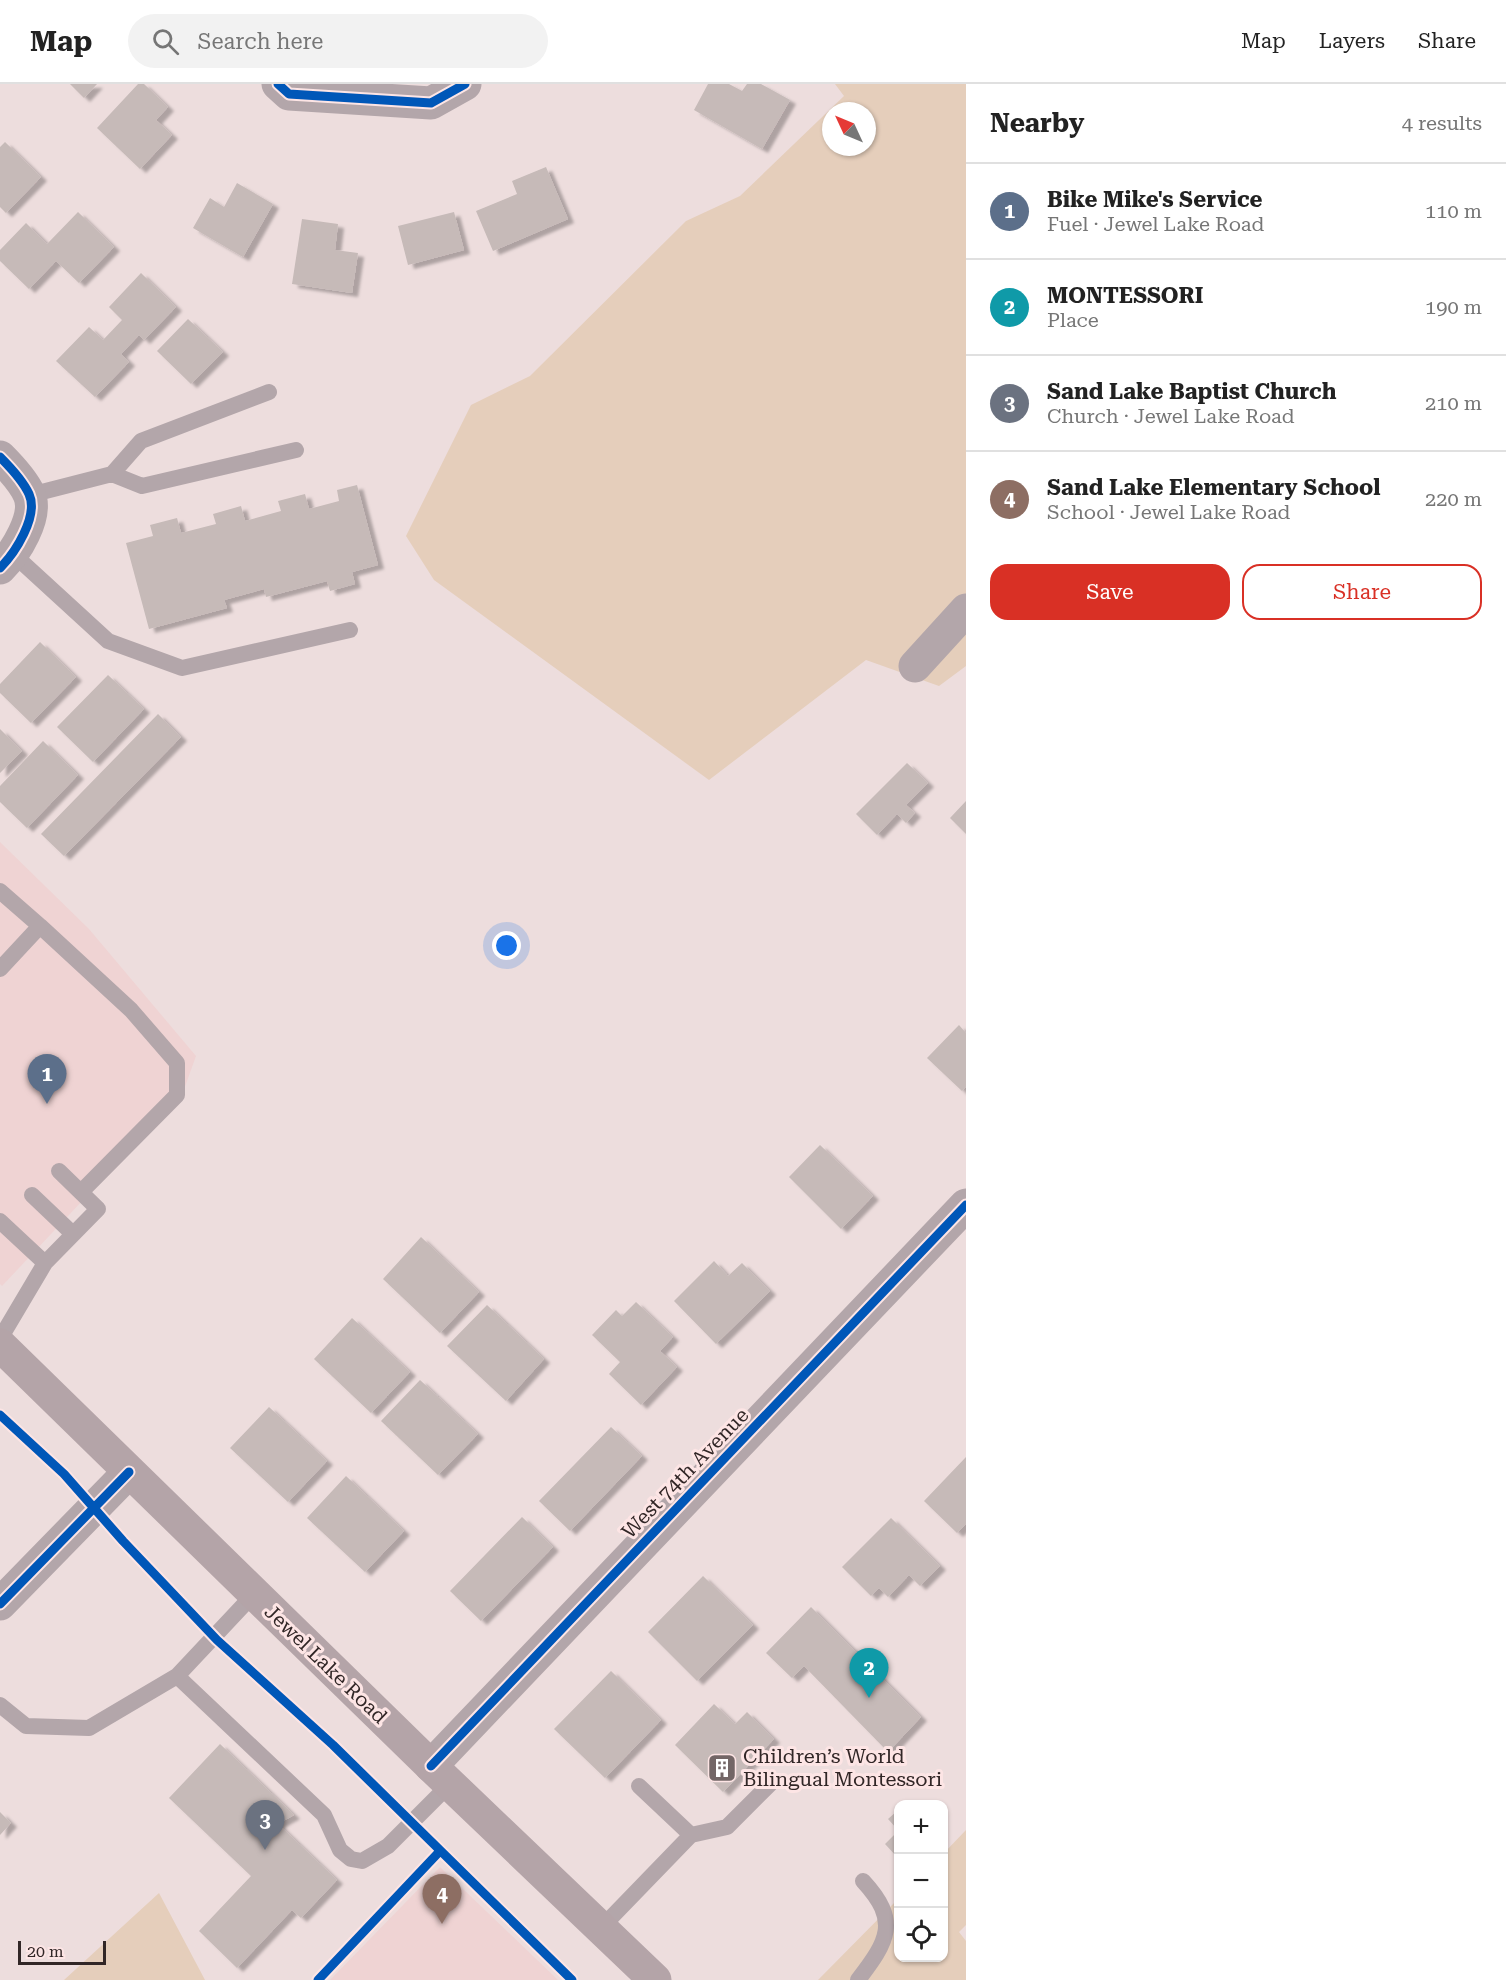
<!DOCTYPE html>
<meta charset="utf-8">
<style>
body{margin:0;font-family:"Roboto Serif",serif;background:#f2f2f2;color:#222}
.controls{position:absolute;right:18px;bottom:18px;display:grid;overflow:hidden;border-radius:12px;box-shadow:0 2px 4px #0004}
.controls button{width:54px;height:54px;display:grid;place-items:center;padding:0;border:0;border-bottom:2px solid #e0e0e0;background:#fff;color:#222;font:30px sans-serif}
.compass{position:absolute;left:822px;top:18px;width:54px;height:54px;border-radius:50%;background:#fff;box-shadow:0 2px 4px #0004;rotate:314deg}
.scale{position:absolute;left:18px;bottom:15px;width:88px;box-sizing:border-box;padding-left:6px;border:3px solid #312626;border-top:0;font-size:16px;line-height:21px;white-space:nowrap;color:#312626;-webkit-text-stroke:4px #fde5e5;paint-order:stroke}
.you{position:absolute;left:507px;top:862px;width:21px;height:21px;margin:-15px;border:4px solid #fff;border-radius:50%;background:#1a73e8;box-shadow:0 0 0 9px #1a73e833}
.badge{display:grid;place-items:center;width:39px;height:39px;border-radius:50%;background:#d93025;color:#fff;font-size:20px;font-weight:700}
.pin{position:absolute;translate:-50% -50px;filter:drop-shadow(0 2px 3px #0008)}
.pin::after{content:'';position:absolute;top:32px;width:21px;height:18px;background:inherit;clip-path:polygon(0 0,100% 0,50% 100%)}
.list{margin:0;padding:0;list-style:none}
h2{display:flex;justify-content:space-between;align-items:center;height:78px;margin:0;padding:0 24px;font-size:26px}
h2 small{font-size:20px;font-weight:400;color:#767676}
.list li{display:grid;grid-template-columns:39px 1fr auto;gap:18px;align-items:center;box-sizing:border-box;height:96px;padding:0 24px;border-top:2px solid #e0e0e0}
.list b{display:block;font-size:22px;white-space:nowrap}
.list p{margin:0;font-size:20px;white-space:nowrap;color:#767676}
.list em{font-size:20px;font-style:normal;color:#767676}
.actions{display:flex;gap:12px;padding:18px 24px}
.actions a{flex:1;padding:14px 0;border:2px solid #d93025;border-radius:18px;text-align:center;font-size:21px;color:#d93025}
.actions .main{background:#d93025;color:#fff}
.icon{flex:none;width:33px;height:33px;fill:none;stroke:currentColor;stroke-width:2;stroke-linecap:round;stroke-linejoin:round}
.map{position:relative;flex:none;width:966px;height:1896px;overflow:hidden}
header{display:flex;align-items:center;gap:36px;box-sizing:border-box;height:84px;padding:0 30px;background:#fff;border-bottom:2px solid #e0e0e0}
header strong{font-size:28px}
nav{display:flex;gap:33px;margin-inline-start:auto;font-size:21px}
.search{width:420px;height:54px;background:#f2f2f2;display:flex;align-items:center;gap:15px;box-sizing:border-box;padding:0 21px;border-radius:33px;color:#767676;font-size:22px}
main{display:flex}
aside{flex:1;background:#fff}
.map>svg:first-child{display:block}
.built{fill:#efd3d3}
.green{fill:#e5cebb;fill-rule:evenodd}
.building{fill:#c6bab8;filter:url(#shadow)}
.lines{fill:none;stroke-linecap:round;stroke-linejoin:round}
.lane{stroke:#b3a6aa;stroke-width:16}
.street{stroke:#b3a6aa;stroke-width:33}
.secondary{stroke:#b4a4a8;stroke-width:33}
.cycleway-casing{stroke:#fde5e5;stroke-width:13}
.cycleway{stroke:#0057b8;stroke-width:9}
.labels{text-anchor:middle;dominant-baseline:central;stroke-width:6;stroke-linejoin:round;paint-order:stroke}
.street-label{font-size:20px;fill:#312626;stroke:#fde5e5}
.poi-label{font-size:20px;fill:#312626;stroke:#fde5e5;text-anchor:start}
</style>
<header>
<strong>Map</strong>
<div class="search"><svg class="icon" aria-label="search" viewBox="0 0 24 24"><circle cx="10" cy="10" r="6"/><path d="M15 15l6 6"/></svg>Search here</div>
<nav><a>Map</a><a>Layers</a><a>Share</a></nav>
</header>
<main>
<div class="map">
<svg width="966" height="1896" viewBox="0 0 966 1896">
<defs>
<filter id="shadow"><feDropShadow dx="6" dy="4" stdDeviation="1.5" flood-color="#0004"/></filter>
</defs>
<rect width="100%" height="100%" fill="#eddddd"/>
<path class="built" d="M0,758L89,845L196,972L182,1011L2,1202L0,1200Z
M440,1783L558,1896H330Z"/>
<path class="green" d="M835,0H966V582L939,602L866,576L709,696L434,496L406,452L471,321L530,292L686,137L740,112L844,12ZM831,27H867V63H831Z
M966,1746V1841L959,1848L966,1857V1896H818L898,1815V1874H944V1769Z
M159,1809L205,1896H64Z"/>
<path class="building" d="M70,0H97L84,14Z
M138,0H144L168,23L156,36L172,51L140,85L97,44Z
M708,0H729L742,7L747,0H761L790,16L762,65L694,26Z
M5,58L41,93L6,129L0,123V63Z
M546,83L568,135L493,167L476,127L517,110L512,97Z
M237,99L273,120L243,173L193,144L210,114L224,123Z
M78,128L114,163L79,199L56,177L29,205L0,177V166L26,139L47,160Z
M454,128L464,166L408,181L398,142Z
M302,135L338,140L335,166L358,169L352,209L292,200Z
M141,189L176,223L144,256L139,251L121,270L129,278L95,313L56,277L89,243L103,256L122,236L109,223Z
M188,235L223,268L191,300L157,267Z
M357,401L378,481L352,488L355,500L330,507L327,497L266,513L264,505L224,516L227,524L149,545L126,459L153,452L150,441L177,434L181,449L216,440L213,430L241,422L245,437L281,427L278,417L305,410L309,425L339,417L337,406Z
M40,558L76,593L31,639L0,609V600Z
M108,591L144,625L93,678L57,643Z
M158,630L181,653L64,772L41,750Z
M0,645L22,667L0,689Z
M43,657L78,691L27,744L0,718V702Z
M907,679L928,699L906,721L915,729L906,739L897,730L877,751L856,730Z
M966,717V750L950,734Z
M959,941L966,949V1003L962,1007L927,974Z
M820,1061L873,1112L841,1145L789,1093Z
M421,1153L479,1208L440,1249L383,1195Z
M714,1177L728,1192L742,1179L770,1207L716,1260L674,1217Z
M636,1218L673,1253L660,1267L677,1283L641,1321L609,1290L620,1278L592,1251L616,1226L622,1232Z
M487,1221L544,1275L506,1317L447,1262Z
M352,1234L410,1288L371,1329L314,1275Z
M420,1296L478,1350L438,1391L381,1337Z
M269,1323L327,1377L288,1418L230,1364Z
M611,1343L642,1372L570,1447L539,1417Z
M966,1373V1440L957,1449L924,1417Z
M346,1392L404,1447L365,1488L307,1434Z
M522,1433L553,1463L481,1537L450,1507Z
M891,1434L940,1482L920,1502L909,1491L888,1513L879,1504L871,1512L842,1483Z
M703,1492L753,1541L697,1597L648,1548Z
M811,1523L921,1633L888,1668L804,1582L792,1594L766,1569Z
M611,1587L661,1636L605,1694L554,1645Z
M714,1620L735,1640L747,1628L774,1655L723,1708L675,1661Z
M220,1660L294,1731L278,1740L337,1796L301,1834L292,1826L237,1884L199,1847L251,1792L169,1714Z
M897,1727L898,1729V1746L888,1735Z
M0,1728L11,1739L0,1751Z
M898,1747V1774L885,1760Z"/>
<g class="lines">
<path class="lane" d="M112,390L141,357L269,308
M30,411L112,390L142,402L296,366
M13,470L108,557L182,584L350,546
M0,807L40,842
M0,885L40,842L131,926L177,979V1011L81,1108
M32,1111L73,1150
M0,1137L45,1179
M0,1255L45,1179L98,1125L59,1087
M177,1592L324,1731L340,1766L351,1775L362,1777L388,1762L450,1700
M0,1621L26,1642L89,1644L177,1592L254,1510
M691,1751L727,1743L773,1697
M601,1844L691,1751L639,1702
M858,1896C888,1857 900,1837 863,1797"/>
<path class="street" d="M278,0L289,10L431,19L465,0
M0,373C10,383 23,397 29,410C39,432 15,469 0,484
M915,582L966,526
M0,1520L129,1388
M431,1682L966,1121"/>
<path class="secondary" d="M0,1261L431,1682L655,1896"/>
<g class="cycleway-casing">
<path id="cycleway" d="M278,0L289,10L431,19L465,0
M0,373C10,383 23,397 29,410C39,432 15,469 0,484
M0,1331L64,1390L123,1457L217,1556L333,1661L572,1896
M0,1520L129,1388
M431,1682L966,1121
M318,1896L440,1767"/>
</g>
<use href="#cycleway" class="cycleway"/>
</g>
<defs>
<g id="building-square" transform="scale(1.5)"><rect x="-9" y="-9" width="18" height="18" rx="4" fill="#736666" stroke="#fde5e5"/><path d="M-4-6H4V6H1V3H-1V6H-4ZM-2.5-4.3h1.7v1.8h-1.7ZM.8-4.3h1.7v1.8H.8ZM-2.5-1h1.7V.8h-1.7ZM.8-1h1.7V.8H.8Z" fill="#fff"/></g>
</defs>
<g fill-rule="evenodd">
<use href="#building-square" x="722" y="1684"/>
</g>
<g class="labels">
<g class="street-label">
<text transform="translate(685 1389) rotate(-46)">West 74th Avenue</text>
<text transform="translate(326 1580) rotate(44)">Jewel Lake Road</text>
</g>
<g class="poi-label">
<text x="743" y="1672">Children’s World<tspan x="743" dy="23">Bilingual Montessori</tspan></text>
</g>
</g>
</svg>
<div class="controls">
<button>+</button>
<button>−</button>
<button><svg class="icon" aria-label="locate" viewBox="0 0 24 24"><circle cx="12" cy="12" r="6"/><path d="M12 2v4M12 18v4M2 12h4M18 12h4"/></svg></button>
</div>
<svg class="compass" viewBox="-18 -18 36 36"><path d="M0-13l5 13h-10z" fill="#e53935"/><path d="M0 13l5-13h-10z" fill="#767676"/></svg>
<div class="scale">20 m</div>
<div class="you"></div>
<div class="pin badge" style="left:47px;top:1020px;background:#5c6f8a">1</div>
<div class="pin badge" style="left:869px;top:1614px;background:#0f9aa8">2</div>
<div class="pin badge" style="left:265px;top:1766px;background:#6b7280">3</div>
<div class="pin badge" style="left:442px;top:1840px;background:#8d6e63">4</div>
</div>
<aside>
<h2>Nearby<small>4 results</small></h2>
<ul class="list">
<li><span class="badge" style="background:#5c6f8a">1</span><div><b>Bike Mike's Service</b><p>Fuel · Jewel Lake Road</p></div><em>110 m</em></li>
<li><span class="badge" style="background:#0f9aa8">2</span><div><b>MONTESSORI</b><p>Place</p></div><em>190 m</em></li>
<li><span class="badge" style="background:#6b7280">3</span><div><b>Sand Lake Baptist Church</b><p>Church · Jewel Lake Road</p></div><em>210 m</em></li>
<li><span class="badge" style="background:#8d6e63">4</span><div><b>Sand Lake Elementary School</b><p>School · Jewel Lake Road</p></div><em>220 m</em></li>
</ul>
<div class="actions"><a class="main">Save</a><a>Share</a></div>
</aside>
</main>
